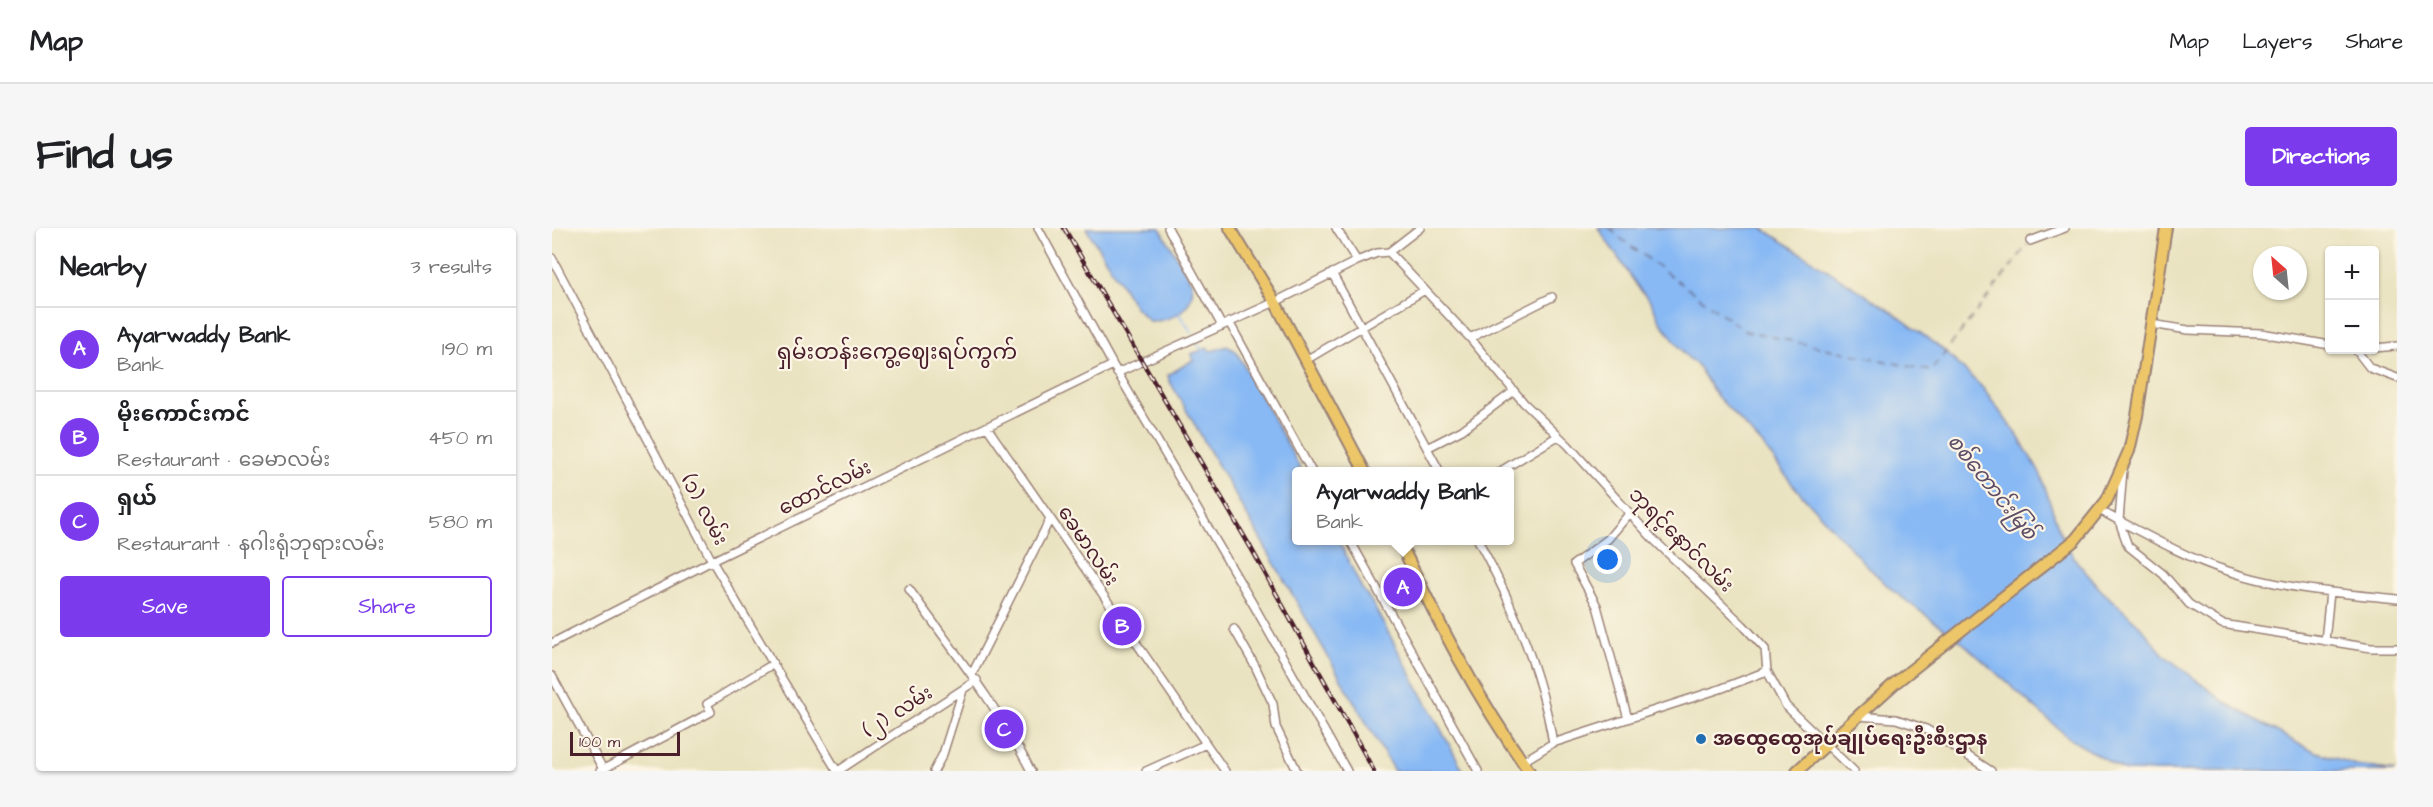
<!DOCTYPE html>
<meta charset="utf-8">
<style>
body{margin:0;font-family:"Architects Daughter","Noto Sans Myanmar",sans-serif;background:#f6f6f6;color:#202124}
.controls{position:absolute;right:18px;top:18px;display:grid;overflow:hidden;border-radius:6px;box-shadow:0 2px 4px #0004}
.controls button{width:54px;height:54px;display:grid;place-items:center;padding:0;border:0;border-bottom:2px solid #e0e0e0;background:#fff;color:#202124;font:30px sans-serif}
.compass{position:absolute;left:1701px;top:18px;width:54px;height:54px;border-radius:50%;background:#fff;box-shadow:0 2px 4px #0004;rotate:333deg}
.scale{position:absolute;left:18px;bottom:15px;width:110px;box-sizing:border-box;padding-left:6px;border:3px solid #4a1f2b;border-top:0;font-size:16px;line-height:21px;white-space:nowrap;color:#4a1f2b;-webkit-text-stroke:4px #fcf5e5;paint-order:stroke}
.you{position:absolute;left:1056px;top:332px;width:21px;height:21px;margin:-15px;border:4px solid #fff;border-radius:50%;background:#1a73e8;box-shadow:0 0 0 9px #1a73e833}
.badge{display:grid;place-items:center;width:39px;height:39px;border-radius:50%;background:#7c3aed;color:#fff;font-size:20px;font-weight:700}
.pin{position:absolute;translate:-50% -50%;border:3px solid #fff;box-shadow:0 2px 6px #0006}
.popup{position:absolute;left:740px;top:239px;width:222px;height:78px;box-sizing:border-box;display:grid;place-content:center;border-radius:6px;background:#fff;filter:drop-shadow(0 2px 4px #0005);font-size:20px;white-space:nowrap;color:#757577}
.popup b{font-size:22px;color:#202124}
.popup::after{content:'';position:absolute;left:50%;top:100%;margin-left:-12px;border:12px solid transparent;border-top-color:#fff}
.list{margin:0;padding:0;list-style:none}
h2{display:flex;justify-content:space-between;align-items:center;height:78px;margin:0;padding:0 24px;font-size:26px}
h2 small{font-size:20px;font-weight:400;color:#757577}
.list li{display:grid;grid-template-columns:39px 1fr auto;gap:18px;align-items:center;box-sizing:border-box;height:84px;padding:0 24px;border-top:2px solid #e0e0e0}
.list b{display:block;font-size:22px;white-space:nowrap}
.list p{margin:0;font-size:20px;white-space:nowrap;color:#757577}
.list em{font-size:20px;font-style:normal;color:#757577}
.actions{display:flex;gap:12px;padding:18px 24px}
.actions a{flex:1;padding:14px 0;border:2px solid #7c3aed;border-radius:6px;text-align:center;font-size:21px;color:#7c3aed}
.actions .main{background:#7c3aed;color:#fff}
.map{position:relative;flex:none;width:1845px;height:543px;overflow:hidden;border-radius:6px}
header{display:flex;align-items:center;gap:36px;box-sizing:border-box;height:84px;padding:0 30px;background:#fff;border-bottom:2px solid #e0e0e0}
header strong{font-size:28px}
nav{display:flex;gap:33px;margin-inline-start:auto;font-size:21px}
.intro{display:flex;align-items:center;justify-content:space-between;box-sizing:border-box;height:144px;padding:0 36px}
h1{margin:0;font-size:42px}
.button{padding:15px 27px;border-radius:6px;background:#7c3aed;color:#fff;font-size:21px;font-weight:700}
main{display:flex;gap:36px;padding:0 36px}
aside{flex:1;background:#fff;border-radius:6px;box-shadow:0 2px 4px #0004}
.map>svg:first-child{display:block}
.water{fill:#88b9f4;stroke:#696c90;stroke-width:1.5}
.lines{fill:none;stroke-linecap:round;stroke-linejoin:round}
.stream{stroke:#88b9f4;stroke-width:2}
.ferry{stroke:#5d4d67;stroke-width:1.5;stroke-dasharray:8 6;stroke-linecap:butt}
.minor-casing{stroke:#9a8176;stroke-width:10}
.trunk-casing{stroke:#9a8176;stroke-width:14}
.minor{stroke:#fff;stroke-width:7}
.trunk{stroke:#ecc669;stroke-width:10}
.rail-casing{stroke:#4a1f2b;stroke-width:4.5}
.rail{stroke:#fcf5e5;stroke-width:2;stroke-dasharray:7;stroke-linecap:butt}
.poi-dot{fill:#1f6fb2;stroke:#fcf5e5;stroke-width:2}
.labels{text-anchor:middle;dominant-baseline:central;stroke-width:4.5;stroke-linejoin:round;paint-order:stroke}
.street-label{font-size:20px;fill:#4a1f2b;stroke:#fcf5e5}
.poi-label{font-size:20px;font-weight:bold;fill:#4a1f2b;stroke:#fcf5e5;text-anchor:start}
.water-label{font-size:21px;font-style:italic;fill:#5d4d67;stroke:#fcf5e5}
.quarter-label{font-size:22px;fill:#4a1f2b;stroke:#fcf5e5}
</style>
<header>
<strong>Map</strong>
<nav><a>Map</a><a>Layers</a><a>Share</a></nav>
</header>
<div class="intro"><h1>Find us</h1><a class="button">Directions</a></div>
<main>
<aside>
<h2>Nearby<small>3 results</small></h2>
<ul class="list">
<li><span class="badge">A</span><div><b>Ayarwaddy Bank</b><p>Bank</p></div><em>190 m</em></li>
<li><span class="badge">B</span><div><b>မိုးကောင်းကင်</b><p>Restaurant · ခေမာလမ်း</p></div><em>450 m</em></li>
<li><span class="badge">C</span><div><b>ရှယ်</b><p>Restaurant · နဂါးရုံဘုရားလမ်း</p></div><em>580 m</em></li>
</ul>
<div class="actions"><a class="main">Save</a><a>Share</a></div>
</aside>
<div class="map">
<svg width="1845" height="543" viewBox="0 0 1845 543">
<rect width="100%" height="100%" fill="#fcf5e5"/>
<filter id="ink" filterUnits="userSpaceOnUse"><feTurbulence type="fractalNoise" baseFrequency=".0167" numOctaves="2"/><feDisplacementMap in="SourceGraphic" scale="12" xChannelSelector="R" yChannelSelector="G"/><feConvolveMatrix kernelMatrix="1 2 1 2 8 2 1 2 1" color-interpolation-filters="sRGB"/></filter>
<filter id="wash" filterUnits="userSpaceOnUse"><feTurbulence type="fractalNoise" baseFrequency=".008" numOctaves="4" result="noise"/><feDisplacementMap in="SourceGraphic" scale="24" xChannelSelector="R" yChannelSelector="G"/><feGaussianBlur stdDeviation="1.35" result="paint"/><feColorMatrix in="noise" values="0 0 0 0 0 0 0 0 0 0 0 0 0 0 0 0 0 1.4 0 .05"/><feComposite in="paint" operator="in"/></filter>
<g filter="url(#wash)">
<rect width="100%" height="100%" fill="#eae3c1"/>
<path class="water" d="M534,0H608L640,55C644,80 620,94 597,93L583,79Z
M1046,0H1210L1339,83L1389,120L1430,159L1467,210L1489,247L1507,302L1522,330L1548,361L1588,398L1612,427L1673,474L1745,515L1765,524L1804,537L1843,543H1573L1518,511L1412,416L1340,362L1311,334L1241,257L1210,216L1164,167L1146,138L1133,127L1107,92L1099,74L1086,59Z
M675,118L684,123L750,243L744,244V312L787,313L809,359L819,373L910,540L909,543H842L617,152L616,147L641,132L639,126L655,120L659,123Z"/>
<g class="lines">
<path class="stream" d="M627,86L640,105
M644,113L650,122"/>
<path class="ferry" d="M1058,0L1068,10L1193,103L1379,143L1477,15"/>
</g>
</g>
<g filter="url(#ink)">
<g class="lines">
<g class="minor-casing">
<path id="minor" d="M486,0L561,137L705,383L795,543
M616,0L670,98
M784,0L805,33
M1478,13L1513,0
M837,24L918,110L972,175L1016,217L1101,311L1191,397L1213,421L1215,443L1234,478L1302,543
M0,30L160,333L285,543
M780,45L888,244
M677,94L760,244
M1599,96L1636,102L1709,105L1778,117
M918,110L1000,69
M1822,120L1845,118
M1804,122L1818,140L1845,150
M754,132L873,62
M565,145L723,74L805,33L825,25L837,24L868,0
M435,199L673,543
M875,220L910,202L962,163
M1571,241L1567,293L1576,318L1611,346L1637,376L1670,396L1819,420H1845
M947,244L1006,208
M1547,282C1587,303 1634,330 1676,343C1731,361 1788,365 1845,371
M798,312L926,543
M926,312C961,376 989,443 1001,515
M357,361C400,421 445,477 479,543
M682,401L703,438L721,476L724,499L745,543
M1773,413L1778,364
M0,415L160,333L561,137
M420,446L498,291
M0,448L52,543
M1306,488L1344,491L1374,501L1439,543
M1076,491L1045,378L1022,336L1056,311L1077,286
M970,534L1001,515L1168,461L1215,443
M48,543L159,484L155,476L221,436
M286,543L425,452
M382,543L391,526L411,462
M594,543L654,516"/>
</g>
<g class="trunk-casing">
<path id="trunk" d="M678,0L723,74L813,244
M847,312C885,393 925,470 977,543
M1245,543L1343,455L1523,312L1555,272L1577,223L1585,188L1614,0"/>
</g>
<use href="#minor" class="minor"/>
<use href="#trunk" class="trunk"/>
<g class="rail-casing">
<path id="rail" d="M512,0L699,320L822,543"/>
</g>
<use href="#rail" class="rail"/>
</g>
</g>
<circle class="poi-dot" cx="1149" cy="511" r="6"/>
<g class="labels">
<g class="street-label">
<text transform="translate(273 260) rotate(-26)">ထောင်လမ်း</text>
<text transform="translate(152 282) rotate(62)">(၁) လမ်း</text>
<text transform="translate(1129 312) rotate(45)">ဘုရင့်နောင်လမ်း</text>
<text transform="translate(536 318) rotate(56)">ခေမာလမ်း</text>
<text transform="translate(346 484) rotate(-33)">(၂) လမ်း</text>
</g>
<g class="poi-label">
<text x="1161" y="511">အထွေထွေအုပ်ချုပ်ရေးဦးစီးဌာန</text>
</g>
<g class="water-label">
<text transform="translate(1440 259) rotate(51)">စစ်တောင်းမြစ်</text>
</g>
<g class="quarter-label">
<text x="345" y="124">ရှမ်းတန်းကွေ့ဈေးရပ်ကွက်</text>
</g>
</g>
</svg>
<div class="controls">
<button>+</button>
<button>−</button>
</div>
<svg class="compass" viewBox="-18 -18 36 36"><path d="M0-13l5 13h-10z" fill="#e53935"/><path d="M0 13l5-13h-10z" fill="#757577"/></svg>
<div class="scale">100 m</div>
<div class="you"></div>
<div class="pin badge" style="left:851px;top:359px">A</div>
<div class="popup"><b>Ayarwaddy Bank</b>Bank</div>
<div class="pin badge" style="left:570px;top:398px">B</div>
<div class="pin badge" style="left:452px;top:501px">C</div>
</div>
</main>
